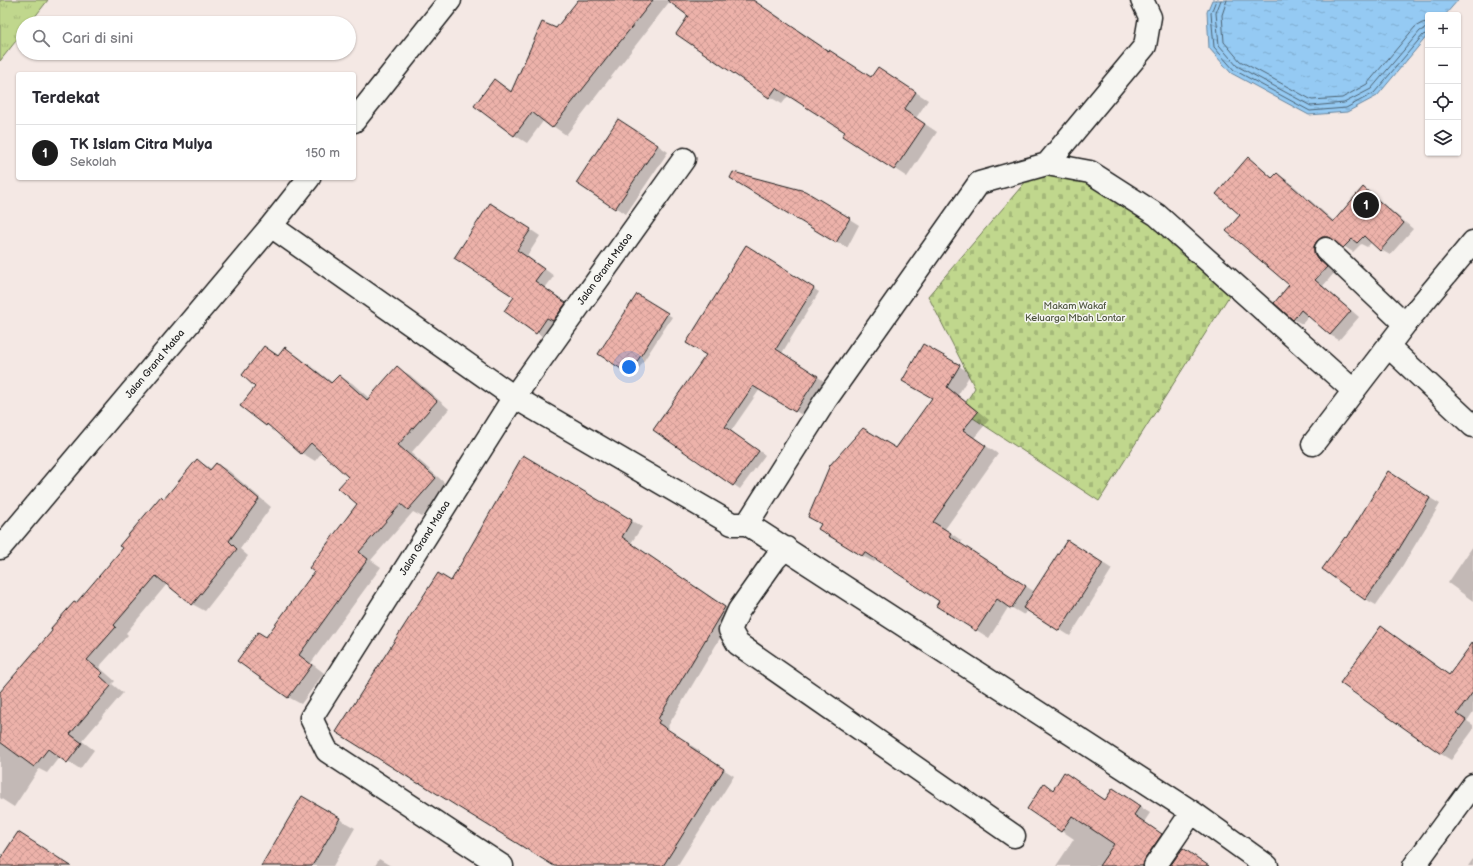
<!DOCTYPE html>
<html lang="id">
<meta charset="utf-8">
<style>
body{margin:0;font-family:"Balsamiq Sans",sans-serif;background:#f7f7f7;color:#2b2b33}
.controls{position:absolute;right:12px;top:12px;display:grid;overflow:hidden;border-radius:4px;box-shadow:0 1px 3px #0004}
.controls button{width:36px;height:36px;display:grid;place-items:center;padding:0;border:0;border-bottom:1px solid #e1e1e2;background:#fff;color:#2b2b33;font:20px sans-serif}
.you{position:absolute;left:629px;top:367px;width:14px;height:14px;margin:-10px;border:3px solid #fff;border-radius:50%;background:#1a73e8;box-shadow:0 0 0 6px #1a73e833}
.badge{display:grid;place-items:center;width:26px;height:26px;border-radius:50%;background:#1c1c1c;color:#fff;font-size:13px;font-weight:700}
.pin{position:absolute;translate:-50% -50%;border:2px solid #fff;box-shadow:0 1px 4px #0006}
.list{margin:0;padding:0;list-style:none}
h2{display:flex;justify-content:space-between;align-items:center;height:52px;margin:0;padding:0 16px;font-size:17px}
h2 small{font-size:13px;font-weight:400;color:#7c7c81}
.list li{display:grid;grid-template-columns:26px 1fr auto;gap:12px;align-items:center;box-sizing:border-box;height:56px;padding:0 16px;border-top:1px solid #e1e1e2}
.list b{display:block;font-size:15px;white-space:nowrap}
.list p{margin:0;font-size:13px;white-space:nowrap;color:#7c7c81}
.list em{font-size:13px;font-style:normal;color:#7c7c81}
.icon{flex:none;width:22px;height:22px;fill:none;stroke:currentColor;stroke-width:2;stroke-linecap:round;stroke-linejoin:round}
.map{position:relative;flex:none;width:1473px;height:866px;overflow:hidden}
.search{position:absolute;background:#fff;box-shadow:0 1px 3px #0004;left:16px;top:16px;width:340px;height:44px;display:flex;align-items:center;gap:10px;box-sizing:border-box;padding:0 14px;border-radius:22px;color:#7c7c81;font-size:15px}
.panel{position:absolute;background:#fff;box-shadow:0 1px 3px #0004;left:16px;top:72px;width:340px;height:108px;border-radius:4px}
.map>svg:first-child{display:block}
.grass{fill:url(#grass-tufts);stroke:#6e7a54}
.cemetery{fill:url(#cemetery-stones);stroke:#6e7a54}
.water{fill:url(#water-ripples);stroke:#65849d}
.shadow{fill:#0003}
.lines{fill:none;stroke-linecap:round;stroke-linejoin:round}
.shore{stroke:#4c6272;stroke-width:1}
.building{fill:url(#building-cross-hatch);stroke:#1c1c1c}
.minor-casing{stroke:#1c1c1c;stroke-width:25}
.minor{stroke:#f6f6f2;stroke-width:22}
.labels{text-anchor:middle;dominant-baseline:central;stroke-width:3;stroke-linejoin:round;paint-order:stroke}
.street-label{font-size:10px;fill:#1c1c1c;stroke:#f6f6f2}
.park-label{font-size:10px;fill:#4d543e;stroke:#f6f6f2}
</style>
<div class="map">
<svg width="1473" height="866" viewBox="0 0 1473 866">
<defs>
<pattern id="grass-tufts" width="24" height="20" patternUnits="userSpaceOnUse"><rect width="24" height="20" fill="#c0d78d"/><path d="M3 7l-1-3M5 7V3M7 7l1-3M15 17l-1-3M17 17v-4M19 17l1-3" fill="none" stroke="#a4b879"/></pattern>
<pattern id="cemetery-stones" width="16" height="16" patternUnits="userSpaceOnUse"><rect width="16" height="16" fill="#c0d78d"/><path d="M2 7V4a2 2 0 0 1 4 0v3zM10 15v-3a2 2 0 0 1 4 0v3z" fill="#a4b879"/></pattern>
<pattern id="water-ripples" width="26" height="14" patternUnits="userSpaceOnUse"><rect width="26" height="14" fill="#95caf3"/><path d="M2 4q2-2 4 0t4 0M15 11q2-2 4 0t4 0" fill="none" stroke="#80add0"/></pattern>
<pattern id="building-cross-hatch" width="8" height="8" patternUnits="userSpaceOnUse"><rect width="8" height="8" fill="#edb2aa"/><path d="M0 0l8 8M0 8l8-8" fill="none" stroke="#cb9892"/></pattern>
</defs>
<rect width="100%" height="100%" fill="#f4e8e4"/>
<filter id="ink" filterUnits="userSpaceOnUse"><feTurbulence type="fractalNoise" baseFrequency=".025" numOctaves="2"/><feDisplacementMap in="SourceGraphic" scale="8" xChannelSelector="R" yChannelSelector="G"/><feConvolveMatrix kernelMatrix="1 2 1 2 8 2 1 2 1" color-interpolation-filters="sRGB"/></filter>
<g filter="url(#ink)">
<path class="grass" d="M0,0H48L30,23H23V32L0,61Z"/>
<path class="cemetery" d="M1056,146L1176,224L1231,293L1099,501L961,410L975,388L928,296Z"/>
<path class="water" d="M1212,0H1458L1445,15H1428V35L1377,96L1347,112L1309,115L1231,73L1209,48L1207,12Z"/>
<path class="shadow" d="M580,0H742L794,28L872,78L890,76L928,100L916,118L937,132L907,177L844,136L846,132L789,95L782,104L770,97L690,15L670,1L566,135L544,120L527,143L514,135L494,80L512,91Z
M629,126L668,152L626,214L616,208Z
M1248,159L1257,164L1273,178L1277,174L1286,179L1335,222L1363,189L1372,194L1413,229L1390,255L1381,250L1372,242L1367,247L1361,244L1353,252L1337,242H1332L1335,272L1323,286L1359,317L1339,340L1330,335L1309,316L1302,324L1293,319L1290,285L1241,215Z
M732,177L816,198L859,225L847,248Z
M501,210L540,236L527,256L554,276L545,288L576,309L547,339L537,333L515,296Z
M752,250L819,292L782,353L824,381L802,415L760,389L731,431L765,455L740,489L654,430L707,355Z
M637,295L672,317L634,376L599,354Z
M923,346L971,373L958,395L989,420L974,438L998,454L945,529L962,541L960,544L1035,592L1078,547L1112,569L1070,636L1027,609L1024,615L1009,606L989,638L937,605L940,600L877,559L874,562L862,556L897,449L933,398Z
M265,347L280,356L285,349L298,356L333,383L339,376L352,383L370,399L397,368L410,375L449,409L411,453L448,486L422,517L413,512L371,560L381,567L311,663L324,673L301,704L288,697L267,638L315,572L359,504L349,477L322,452L315,461L302,453L276,430L266,425L257,386Z
M524,456L642,527L631,543L735,613L668,726L669,727L667,730L700,751L698,753L734,776L677,866H556L430,789L420,783L451,582Z
M197,460L212,469L217,464L229,471L271,507L240,549L248,556L205,611L192,604L167,584L126,633L128,635L99,667L115,681L112,684L123,693L82,741L94,750L80,769L60,756L47,773L39,769L14,807L0,798V693L124,548L161,497L165,499Z
M1399,479L1440,504L1398,573L1376,605L1365,599L1347,539Z
M1473,546V601L1448,583Z
M1381,627L1450,675L1473,648V712L1467,721L1473,725V730L1451,760L1441,754Z
M1065,774L1106,800L1113,789L1150,813L1144,822L1172,841L1155,866H1056L1074,839L1028,808L1044,785L1053,790Z
M302,798L355,828L333,866H262Z
M379,859L389,865L391,866H375Z
M1473,859V866H1468Z"/>
<g class="lines">
<path class="shore" d="M1216,0L1211,13L1214,47L1234,70L1310,111L1346,108L1374,93L1423,35L1428,33
M1221,0L1216,13L1219,45L1237,66L1311,106L1344,103L1371,89L1420,31L1424,29L1428,28
M1227,0L1222,15L1224,42L1240,61L1312,100L1342,98L1367,84L1415,27L1422,23L1428,22"/>
</g>
<path class="building" d="M578,0H653L552,128L532,112L514,136L474,106L494,79L511,92L542,22L556,28Z
M667,0H753L828,51L829,50L871,77L878,67L916,92L904,110L925,124L894,170L842,136L845,132L776,88L769,98L676,34L688,16Z
M618,119L658,145L615,209L576,183Z
M1248,157L1272,178L1277,173L1333,222L1363,187L1404,223L1380,251L1364,236L1357,243L1352,239L1343,248L1329,237H1322L1317,241L1314,246V253L1317,258L1327,267L1315,280L1351,311L1330,335L1301,310L1293,320L1274,303L1289,285L1226,231L1240,215L1216,194Z
M733,172L805,191L850,218L836,243L730,178Z
M490,203L531,229L517,250L544,269L535,281L566,303L553,321L547,318L536,334L504,311L514,297L454,258Z
M746,245L814,288L776,349L818,376L795,412L753,386L725,427L759,451L733,486L653,430L706,355L686,343L728,276L727,275Z
M637,294L668,313L629,374L598,354Z
M923,344L960,365L947,387L978,412L963,430L986,446L933,522L951,533L949,536L1026,586L1011,609L997,599L976,631L936,606L939,601L865,552L862,556L818,529L821,524L808,517L830,465L863,428L896,448L932,398L902,381Z
M264,346L278,356L285,347L331,383L339,375L367,400L397,366L437,401L398,445L436,478L408,510L401,504L359,552L368,559L299,655L312,665L288,698L237,661L258,632L266,637L314,572L309,568L357,504L338,488L348,477L311,443L301,454L267,424L266,426L240,406L255,387L242,375Z
M523,455L632,520L622,537L725,607L658,719L660,720L658,723L690,744L689,746L724,769L663,866H554L458,807L420,783L419,784L336,732L438,573L451,581Z
M197,459L210,470L216,463L259,499L229,541L237,549L192,605L156,576L114,625L116,627L87,660L103,673L100,676L111,686L70,734L82,743L67,763L48,749L34,767L0,742V692L52,631L51,628L74,602L76,603L123,548L119,546L161,496L164,499Z
M1388,471L1430,498L1388,567L1365,600L1322,569L1345,537L1347,538Z
M1067,540L1103,563L1059,631L1023,608Z
M1381,626L1449,675L1473,642V692L1457,714L1466,720L1441,754L1340,683Z
M1064,772L1105,800L1113,788L1140,806L1134,815L1162,834L1145,859L1143,866H1099L1114,844L1072,816L1061,832L1027,809L1044,783L1053,790Z
M302,796L340,818L312,866H261Z
M18,832L71,866H0V859Z
M1183,848L1209,866H1170Z"/>
<g class="lines">
<g class="minor-casing">
<path id="minor" d="M354,121L450,0
M1047,164L1145,46L1150,17L1142,0
M271,226L514,397L732,524H747L1192,812L1267,866
M1326,249L1405,324
M1388,346L1473,426
M1313,444L1405,324L1473,242
M747,524L825,401L979,183L1047,164L1090,172L1157,215L1354,391
M0,548L271,226L309,178
M786,548L775,559L739,610L730,630L738,644L1014,836
M502,866L327,751L311,718L514,397L684,159
M1155,866L1192,812
M1414,866L1473,785"/>
</g>
<use href="#minor" class="minor"/>
</g>
</g>
<g class="labels">
<g class="street-label">
<text transform="translate(605 269) rotate(-54)">Jalan Grand Matoa</text>
<text transform="translate(155 364) rotate(-50)">Jalan Grand Matoa</text>
<text transform="translate(425 538) rotate(-58)">Jalan Grand Matoa</text>
</g>
<g class="park-label">
<text x="1075" y="306">Makam Wakaf<tspan x="1075" dy="12">Keluarga Mbah Lontar</tspan></text>
</g>
</g>
</svg>
<div class="controls">
<button>+</button>
<button>−</button>
<button><svg class="icon" aria-label="locate" viewBox="0 0 24 24"><circle cx="12" cy="12" r="6"/><path d="M12 2v4M12 18v4M2 12h4M18 12h4"/></svg></button>
<button><svg class="icon" aria-label="layers" viewBox="0 0 24 24"><path d="M12 4l9 5-9 5-9-5zM3 14l9 5 9-5"/></svg></button>
</div>
<div class="you"></div>
<div class="pin badge" style="left:1366px;top:205px">1</div>
<div class="search"><svg class="icon" aria-label="search" viewBox="0 0 24 24"><circle cx="10" cy="10" r="6"/><path d="M15 15l6 6"/></svg>Cari di sini</div>
<section class="panel">
<h2>Terdekat<small></small></h2>
<ul class="list">
<li><span class="badge">1</span><div><b>TK Islam Citra Mulya</b><p>Sekolah</p></div><em>150 m</em></li>
</ul>
</section>
</div>
